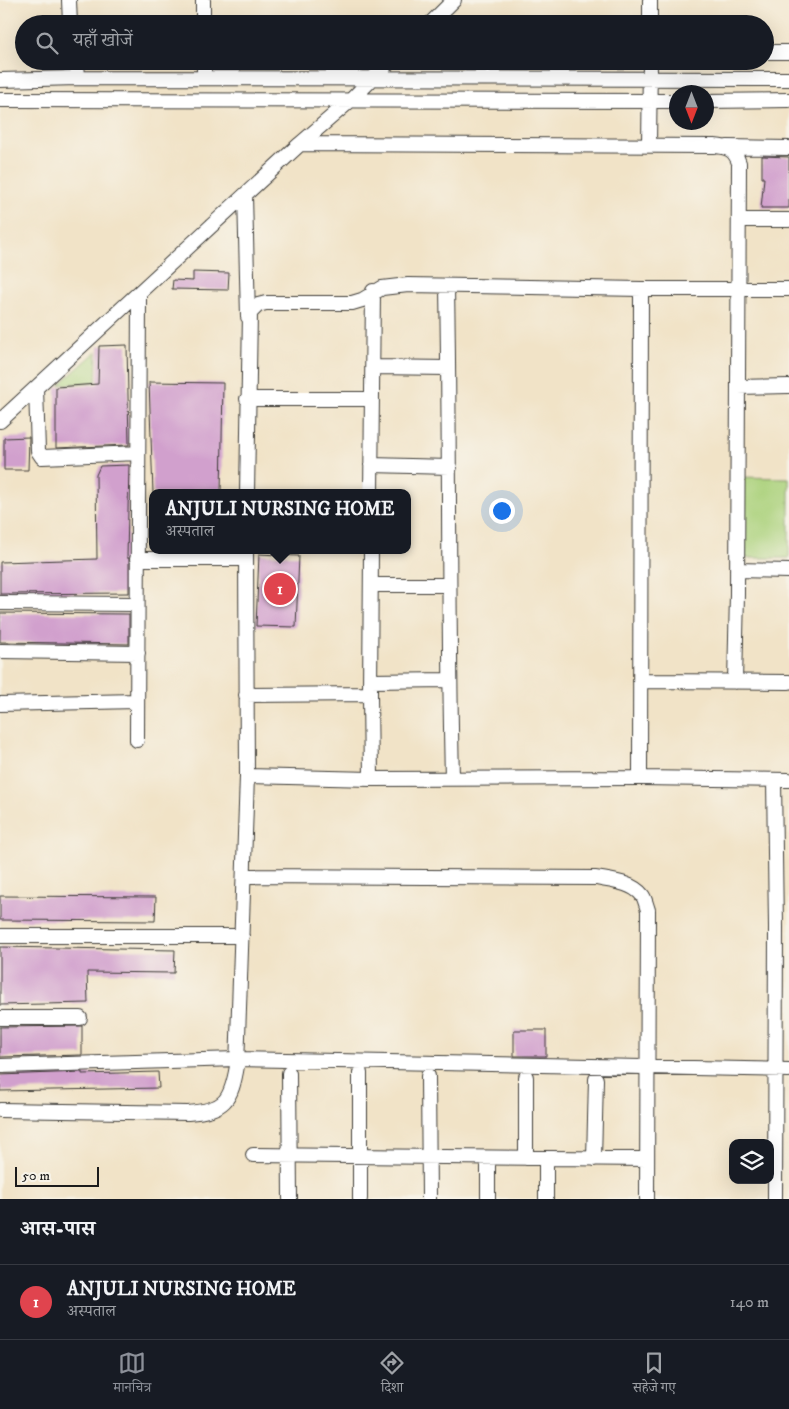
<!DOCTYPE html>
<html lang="hi">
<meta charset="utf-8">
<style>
body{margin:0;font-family:"IM FELL DW Pica","Noto Serif Devanagari",serif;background:#242831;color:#f1f3f6}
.controls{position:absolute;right:15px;bottom:15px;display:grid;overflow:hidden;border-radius:10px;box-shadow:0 5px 20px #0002}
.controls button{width:45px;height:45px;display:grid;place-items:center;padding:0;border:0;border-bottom:1px solid #363941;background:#171b24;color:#f1f3f6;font:25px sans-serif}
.compass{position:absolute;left:669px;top:85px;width:45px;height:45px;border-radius:50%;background:#171b24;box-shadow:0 5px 20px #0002;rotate:180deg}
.scale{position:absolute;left:15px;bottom:12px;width:84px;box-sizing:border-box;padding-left:5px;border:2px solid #1c1c1c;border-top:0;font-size:14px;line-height:18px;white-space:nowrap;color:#1c1c1c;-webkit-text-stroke:4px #f7f3e8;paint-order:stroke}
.you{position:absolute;left:501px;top:510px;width:18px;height:18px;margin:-12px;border:4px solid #fff;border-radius:50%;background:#1a73e8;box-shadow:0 0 0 8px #1a73e833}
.badge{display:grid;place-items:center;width:32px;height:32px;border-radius:50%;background:#8c9099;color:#fff;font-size:16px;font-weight:700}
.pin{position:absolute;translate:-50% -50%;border:2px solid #fff;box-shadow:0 1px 5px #0006}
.popup{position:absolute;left:149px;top:489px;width:262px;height:65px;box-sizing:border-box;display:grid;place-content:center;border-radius:10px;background:#171b24;filter:drop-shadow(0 1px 4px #0005);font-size:16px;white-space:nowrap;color:#9ea1a6}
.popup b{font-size:19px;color:#f1f3f6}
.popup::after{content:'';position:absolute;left:50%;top:100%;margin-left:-10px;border:10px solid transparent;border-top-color:#171b24}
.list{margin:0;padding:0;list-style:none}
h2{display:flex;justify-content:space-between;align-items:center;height:65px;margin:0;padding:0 20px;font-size:21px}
h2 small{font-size:16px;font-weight:400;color:#9ea1a6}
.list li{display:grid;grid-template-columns:32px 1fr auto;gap:15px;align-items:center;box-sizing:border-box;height:75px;padding:0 20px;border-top:1px solid #363941}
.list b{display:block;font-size:19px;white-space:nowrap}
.list p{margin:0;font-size:16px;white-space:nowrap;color:#9ea1a6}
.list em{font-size:16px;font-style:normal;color:#9ea1a6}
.icon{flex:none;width:28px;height:28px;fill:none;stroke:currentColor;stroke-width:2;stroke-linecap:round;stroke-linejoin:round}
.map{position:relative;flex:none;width:789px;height:1199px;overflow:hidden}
.search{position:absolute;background:#171b24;box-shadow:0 5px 20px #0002;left:15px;right:15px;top:15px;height:55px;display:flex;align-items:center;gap:12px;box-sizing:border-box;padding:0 18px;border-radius:28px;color:#9ea1a6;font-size:19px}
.sheet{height:140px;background:#171b24}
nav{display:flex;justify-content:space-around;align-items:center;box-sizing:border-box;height:70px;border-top:1px solid #363941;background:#171b24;font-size:14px;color:#9ea1a6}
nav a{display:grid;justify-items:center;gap:2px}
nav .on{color:#8c9099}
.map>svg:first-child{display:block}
.green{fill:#acd27d;stroke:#64774c}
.building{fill:#d1a0cd}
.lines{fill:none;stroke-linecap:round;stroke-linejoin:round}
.minor-casing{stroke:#3c3a36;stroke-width:16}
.minor{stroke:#fff;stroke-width:14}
</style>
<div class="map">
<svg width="789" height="1199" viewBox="0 0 789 1199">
<rect width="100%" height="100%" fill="#f7f3e8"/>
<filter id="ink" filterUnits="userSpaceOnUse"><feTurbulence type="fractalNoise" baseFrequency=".02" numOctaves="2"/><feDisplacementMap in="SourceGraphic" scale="10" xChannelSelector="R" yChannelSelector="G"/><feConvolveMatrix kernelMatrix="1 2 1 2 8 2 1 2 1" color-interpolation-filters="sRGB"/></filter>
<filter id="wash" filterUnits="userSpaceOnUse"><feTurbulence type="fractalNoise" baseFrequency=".0096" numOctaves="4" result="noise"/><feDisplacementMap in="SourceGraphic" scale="20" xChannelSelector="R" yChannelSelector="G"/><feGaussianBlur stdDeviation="1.12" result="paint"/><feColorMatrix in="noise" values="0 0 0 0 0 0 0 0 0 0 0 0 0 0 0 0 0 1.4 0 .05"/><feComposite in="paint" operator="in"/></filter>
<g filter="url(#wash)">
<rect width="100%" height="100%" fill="#f1e3c7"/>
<path class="green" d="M97,351L96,382L59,385Z
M737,477L789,478V558H738Z"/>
<g id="blocks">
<path class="building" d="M762,156L789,157V208H761L764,178H762Z
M193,272L229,273L228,290L172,289L173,280L193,281Z
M127,345L129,445L56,448V387L98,384L99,346Z
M149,382L223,383L221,493H153Z
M29,437L28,470H4V438Z
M129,465L127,558H129V593L0,594V562L97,559L96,475L100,466Z
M259,554L299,556L296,627L256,626Z
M0,613L129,614V644L0,642Z
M0,896L156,897L155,921L0,920Z
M0,947L175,950L174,973L87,972L88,1003L0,1005Z
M82,1026V1055L0,1057V1027Z
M514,1030H546V1056H514Z
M82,1072V1074L158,1072L159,1088L0,1091V1075Z"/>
</g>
</g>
<g filter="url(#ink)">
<use href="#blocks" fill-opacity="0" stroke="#3c3a36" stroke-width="1"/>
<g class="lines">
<g class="minor-casing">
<path id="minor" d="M69,0L70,24
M203,0V24
M430,24L454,0
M650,24V0
M765,52H789
M77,61L78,78
M204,61V78
M0,80L78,78L789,79
M0,100L676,101
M706,101L789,100
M300,144L715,146C728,147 735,150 739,163L737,594L735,682
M649,146L650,61
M727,147L789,148
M245,195L248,317
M739,220H789
M447,287C450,450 448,614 452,778
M373,367L448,368
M738,387L789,386
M36,388L38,451L42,457L138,453
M247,399H372
M0,421L300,144L351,100L390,61
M371,465L450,467
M247,493L250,313L258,305L266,303H352L362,300L382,288L408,285L641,289H789
M371,493L373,291
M371,550L370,694L371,779
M137,559H246
M737,570L789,571
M371,585H449
M0,603L136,604
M0,651L138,653
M370,681L449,680
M640,681L789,682
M246,695L370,694
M0,704L137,701
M137,740L139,294
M247,776L371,779L640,778L789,780
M640,778L641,289
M774,780L776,927L775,1199
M244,876L596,878C611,881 632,882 642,895C645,898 646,905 648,910L647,1199
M0,936H242
M0,1018H80
M0,1066L237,1059L789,1070
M289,1073L290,1199
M360,1073V1199
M428,1076L429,1199
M526,1077V1158
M0,1110L188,1113C225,1110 231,1101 237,1066L247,776L246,550
M253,1155L647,1159
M546,1158V1199
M594,1159L596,1079
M488,1199V1158"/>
</g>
<use href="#minor" class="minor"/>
</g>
</g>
</svg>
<div class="controls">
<button><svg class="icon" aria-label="layers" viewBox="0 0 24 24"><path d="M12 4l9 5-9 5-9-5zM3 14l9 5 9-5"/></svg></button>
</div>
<svg class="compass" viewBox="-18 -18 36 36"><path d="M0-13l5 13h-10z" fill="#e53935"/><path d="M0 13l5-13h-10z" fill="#9ea1a6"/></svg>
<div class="scale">50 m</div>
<div class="you"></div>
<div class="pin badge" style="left:280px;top:589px;background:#e0444e">1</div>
<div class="popup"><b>ANJULI NURSING HOME</b>अस्पताल</div>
<div class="search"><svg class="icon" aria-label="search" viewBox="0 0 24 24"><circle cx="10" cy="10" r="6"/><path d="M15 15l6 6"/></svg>यहाँ खोजें</div>
</div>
<section class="sheet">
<h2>आस-पास<small></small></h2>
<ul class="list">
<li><span class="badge" style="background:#e0444e">1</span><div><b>ANJULI NURSING HOME</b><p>अस्पताल</p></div><em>140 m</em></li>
</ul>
</section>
<nav>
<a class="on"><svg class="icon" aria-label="map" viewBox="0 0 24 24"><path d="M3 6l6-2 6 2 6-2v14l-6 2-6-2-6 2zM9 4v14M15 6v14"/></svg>मानचित्र</a>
<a><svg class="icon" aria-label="directions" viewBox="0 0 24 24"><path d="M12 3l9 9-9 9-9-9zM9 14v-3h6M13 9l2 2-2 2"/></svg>दिशा</a>
<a><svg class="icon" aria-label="saved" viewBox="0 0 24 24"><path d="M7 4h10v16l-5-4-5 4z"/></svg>सहेजे गए</a>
</nav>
